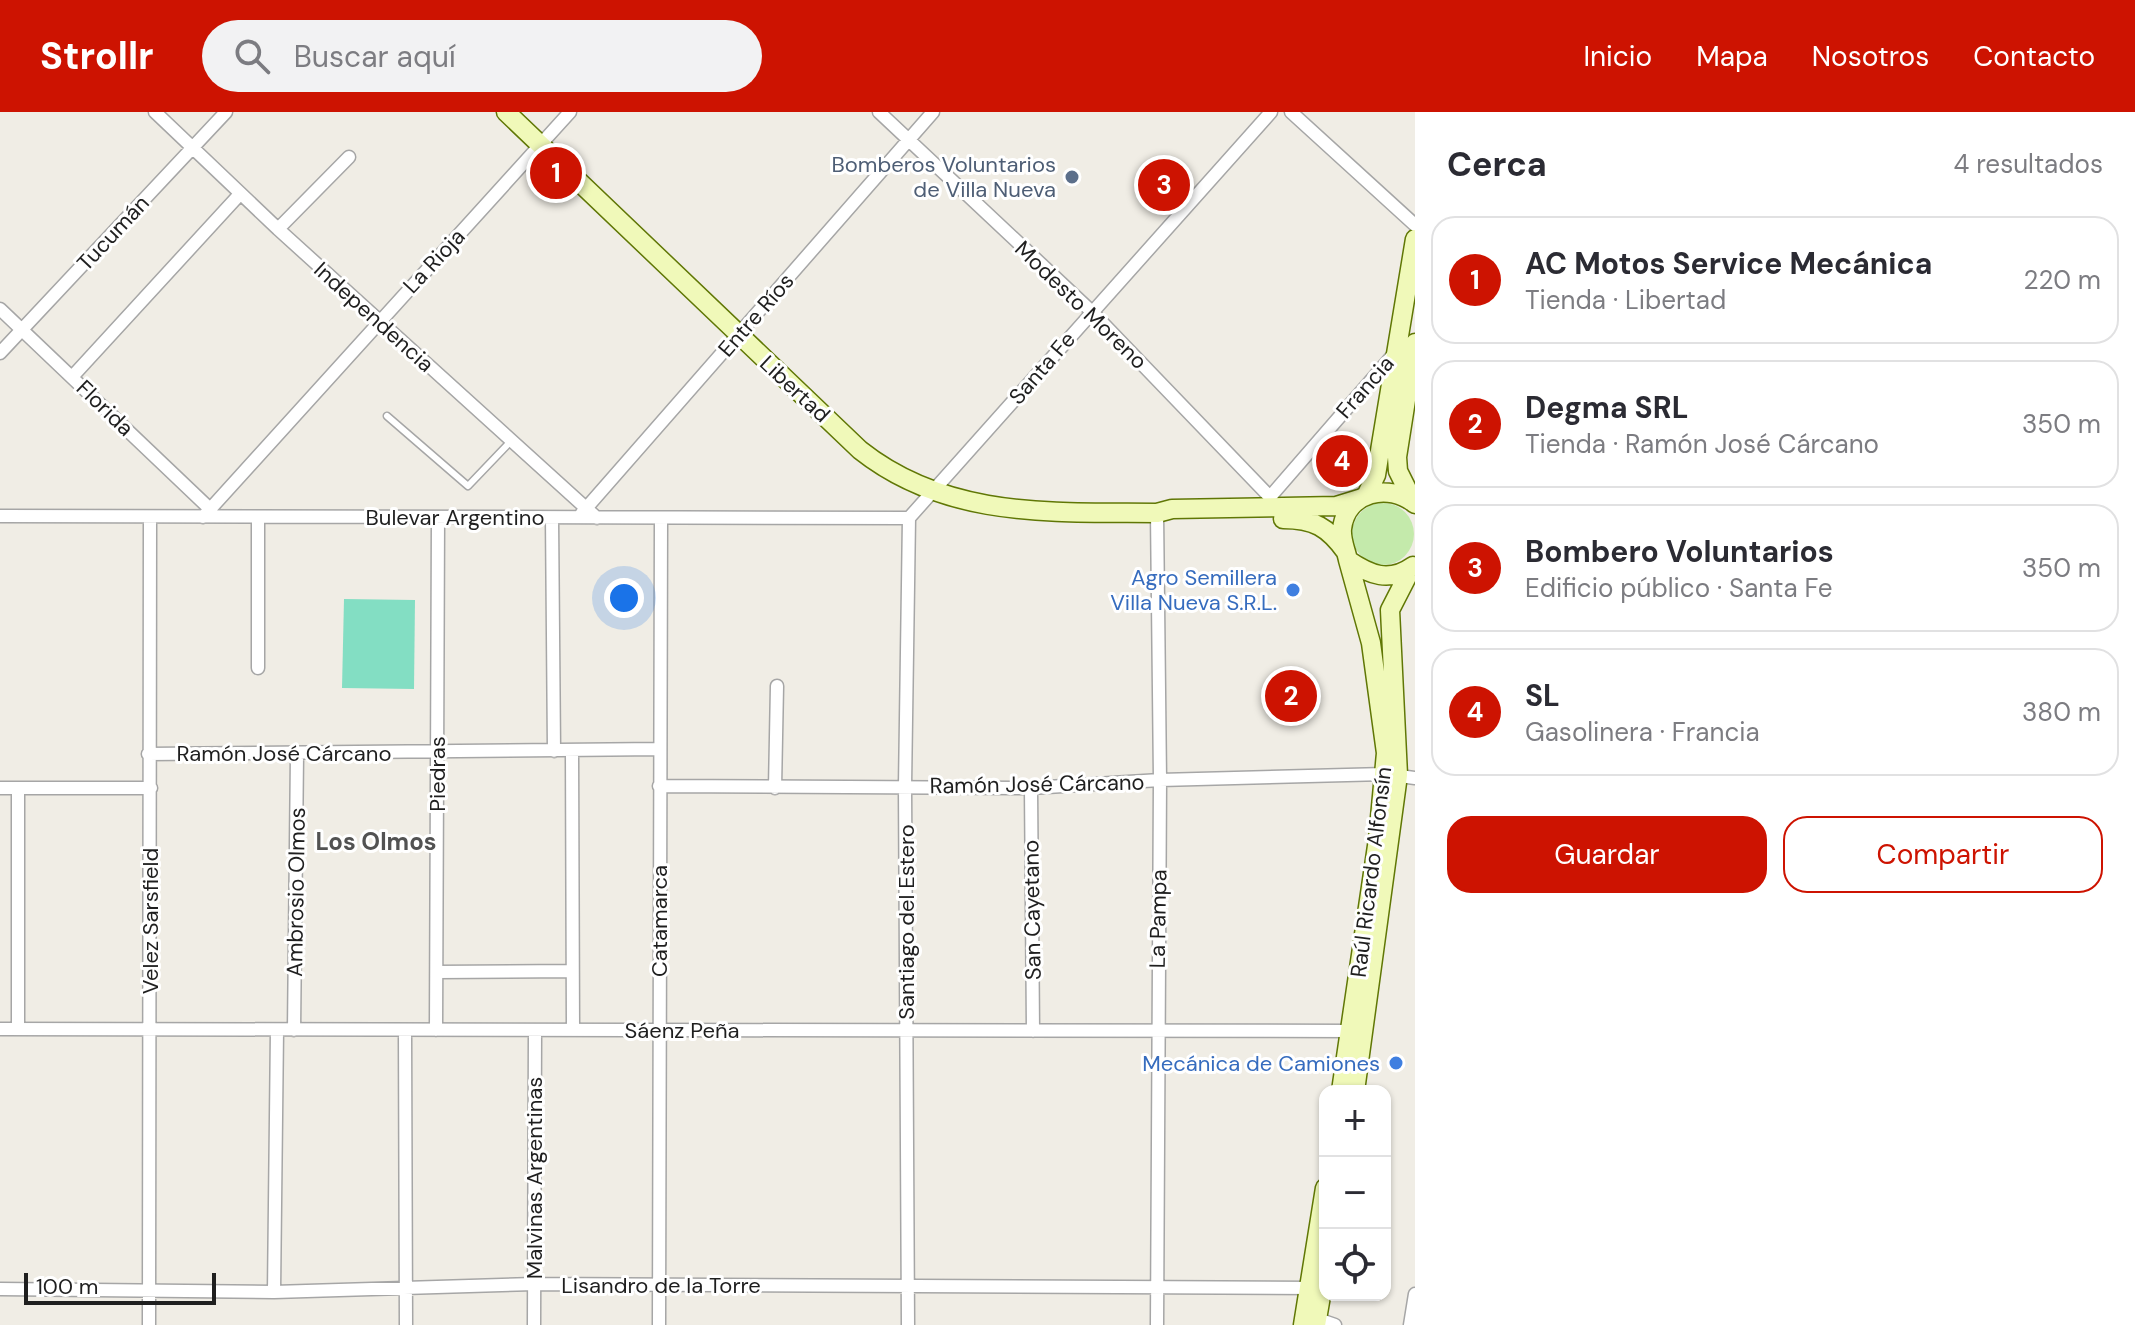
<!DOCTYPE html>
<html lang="es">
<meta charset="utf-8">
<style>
body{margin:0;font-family:"DM Sans",sans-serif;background:#f2f2f3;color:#2b2b33}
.controls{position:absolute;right:24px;bottom:24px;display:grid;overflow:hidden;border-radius:16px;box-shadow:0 2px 6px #0004}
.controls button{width:72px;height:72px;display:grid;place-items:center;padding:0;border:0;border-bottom:2px solid #e1e1e2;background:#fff;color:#2b2b33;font:40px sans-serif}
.scale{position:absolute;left:24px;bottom:20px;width:192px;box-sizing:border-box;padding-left:8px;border:4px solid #1f1f1f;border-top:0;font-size:22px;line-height:28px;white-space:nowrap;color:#1f1f1f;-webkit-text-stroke:6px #fff;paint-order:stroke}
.you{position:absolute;left:624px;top:486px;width:28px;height:28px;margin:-20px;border:6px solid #fff;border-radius:50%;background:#1a73e8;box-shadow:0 0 0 12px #1a73e833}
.badge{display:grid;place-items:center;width:52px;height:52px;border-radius:50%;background:#cd1301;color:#fff;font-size:26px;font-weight:700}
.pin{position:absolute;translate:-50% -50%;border:4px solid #fff;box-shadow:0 2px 8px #0006}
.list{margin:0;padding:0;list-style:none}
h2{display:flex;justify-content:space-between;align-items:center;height:104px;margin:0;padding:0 32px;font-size:34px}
h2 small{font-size:26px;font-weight:400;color:#7c7c81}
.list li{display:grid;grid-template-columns:52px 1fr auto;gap:24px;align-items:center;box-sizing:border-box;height:128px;margin:0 16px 16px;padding:0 16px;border:2px solid #e1e1e2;border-radius:24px}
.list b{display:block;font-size:30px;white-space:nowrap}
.list p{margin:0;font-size:26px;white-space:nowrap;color:#7c7c81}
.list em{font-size:26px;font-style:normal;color:#7c7c81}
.actions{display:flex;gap:16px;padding:24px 32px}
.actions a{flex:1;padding:18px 0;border:2px solid #cd1301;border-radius:24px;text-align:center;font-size:28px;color:#cd1301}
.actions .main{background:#cd1301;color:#fff}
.icon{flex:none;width:44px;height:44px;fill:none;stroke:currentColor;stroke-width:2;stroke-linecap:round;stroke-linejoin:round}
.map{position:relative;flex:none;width:1415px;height:1213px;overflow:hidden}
header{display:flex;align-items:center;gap:48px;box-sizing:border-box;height:112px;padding:0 40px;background:#cd1301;color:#fff}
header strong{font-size:38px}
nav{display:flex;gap:44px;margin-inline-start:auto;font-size:28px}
.search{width:560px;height:72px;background:#f2f2f3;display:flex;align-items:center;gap:20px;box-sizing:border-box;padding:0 28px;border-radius:44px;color:#7c7c81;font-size:30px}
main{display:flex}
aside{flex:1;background:#fff}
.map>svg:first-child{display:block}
.grass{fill:#c4eaab}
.pitch{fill:#83dec3}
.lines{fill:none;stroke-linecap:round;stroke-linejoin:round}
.service-casing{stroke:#a6a6a6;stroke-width:9}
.minor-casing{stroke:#a6a6a6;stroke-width:15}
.secondary-casing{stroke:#607705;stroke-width:21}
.service{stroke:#fff;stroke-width:6}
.minor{stroke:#fff;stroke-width:12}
.secondary{stroke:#f0f9b9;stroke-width:18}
.service-dot{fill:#5c6f8a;stroke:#fff;stroke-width:3}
.shop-dot{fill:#3f7fe0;stroke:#fff;stroke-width:3}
.labels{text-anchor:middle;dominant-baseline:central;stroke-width:6;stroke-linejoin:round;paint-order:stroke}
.service-label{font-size:22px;fill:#4e5e75;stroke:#fff;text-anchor:end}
.street-label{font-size:22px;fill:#1f1f1f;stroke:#fff}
.shop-label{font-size:22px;fill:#366cbe;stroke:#fff;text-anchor:end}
.neighbourhood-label{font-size:24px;font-weight:bold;fill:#525252;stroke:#fff}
</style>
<header>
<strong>Strollr</strong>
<div class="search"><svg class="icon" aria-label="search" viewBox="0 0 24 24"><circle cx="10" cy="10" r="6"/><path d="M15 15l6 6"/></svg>Buscar aquí</div>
<nav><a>Inicio</a><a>Mapa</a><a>Nosotros</a><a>Contacto</a></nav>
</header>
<main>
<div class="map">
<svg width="1415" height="1213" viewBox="0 0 1415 1213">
<rect width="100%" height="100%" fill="#f0ede5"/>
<path class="grass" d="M1352 422a31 31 0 1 1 62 0a31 31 0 1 1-62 0Z"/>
<path class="pitch" d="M344,487L415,488L414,577L342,576Z"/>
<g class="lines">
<g class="service-casing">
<path id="service" d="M387,304L468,374L511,329"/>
</g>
<g class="minor-casing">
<path id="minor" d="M155,0L278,117L597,406
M879,0L1091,199L1270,385V395
M1291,0L1415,113
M278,117L349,45
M0,197L209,396
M0,241L226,0
M72,265L240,82
M1270,385L1394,242
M582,401L933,0
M0,404L909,406
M203,405L570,0
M258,405V556
M552,406L554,639
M909,406L1271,0
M572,639L573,918
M148,642L660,637
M659,674L1031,676L1160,668L1385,662L1415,666
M0,676H151
M775,676L777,574
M1031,676L1033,919
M437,860L572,859
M0,917L1357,919
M18,917V676
M294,918L297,642
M405,918L406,1213
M436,918L438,405
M0,1177L274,1180L534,1172L1315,1176
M274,1180L277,918
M1312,1205L1335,1213
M149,1213L150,405
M534,1213L535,918
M659,1213L661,406
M908,1213L905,674L909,406
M1157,1213L1160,668L1157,401
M1410,1213L1415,1182"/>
</g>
<g class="secondary-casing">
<path id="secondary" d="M506,0L860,338C947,407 1052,400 1157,401L1172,397L1336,394L1362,386
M1366,384L1376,363L1415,127
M1413,389L1398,359L1397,345L1415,231
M1283,407C1314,407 1328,415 1346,440
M1413,454C1389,471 1370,463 1348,448C1346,438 1341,428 1342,417C1346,380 1389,370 1415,392
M1341,979L1378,727L1386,641L1371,531L1348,448
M1355,979L1398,663L1390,498L1412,455
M1303,1213L1325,1076
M1316,1213L1325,1161"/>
</g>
<use href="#service" class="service"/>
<use href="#minor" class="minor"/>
<use href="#secondary" class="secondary"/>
</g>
<circle class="service-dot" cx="1072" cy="65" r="8"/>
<g class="shop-dot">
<circle cx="1293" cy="478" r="8"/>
<circle cx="1396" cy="951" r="8"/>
</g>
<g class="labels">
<g class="service-label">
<text x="1056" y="52">Bomberos Voluntarios<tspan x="1056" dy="25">de Villa Nueva</tspan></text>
</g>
<g class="street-label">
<text transform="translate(113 121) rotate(-47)">Tucumán</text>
<text transform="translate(434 149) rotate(-47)">La Rioja</text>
<text transform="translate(1081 193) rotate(44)">Modesto Moreno</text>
<text transform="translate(756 203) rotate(-49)">Entre Ríos</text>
<text transform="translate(374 205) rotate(42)">Independencia</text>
<text transform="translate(1042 256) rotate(-49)">Santa Fe</text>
<text transform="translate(1365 275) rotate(-49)">Francia</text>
<text transform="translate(795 277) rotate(43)">Libertad</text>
<text transform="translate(105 296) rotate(44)">Florida</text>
<text x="455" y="405">Bulevar Argentino</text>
<text x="284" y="641">Ramón José Cárcano</text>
<text transform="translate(437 662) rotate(-90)">Piedras</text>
<text transform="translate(1037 672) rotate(-1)">Ramón José Cárcano</text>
<text transform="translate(1371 760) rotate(-83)">Raúl Ricardo Alfonsín</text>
<text transform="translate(296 780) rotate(-89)">Ambrosio Olmos</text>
<text transform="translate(1032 798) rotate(-91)">San Cayetano</text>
<text transform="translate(1158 807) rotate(-89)">La Pampa</text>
<text transform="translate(150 809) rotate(-90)">Velez Sarsfield</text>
<text transform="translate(659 809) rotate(-90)">Catamarca</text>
<text transform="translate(906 810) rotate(-90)">Santiago del Estero</text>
<text x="682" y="918">Sáenz Peña</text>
<text transform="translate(534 1066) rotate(-90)">Malvinas Argentinas</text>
<text x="661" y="1173">Lisandro de la Torre</text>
</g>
<g class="shop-label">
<text x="1277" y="465">Agro Semillera<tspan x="1277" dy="25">Villa Nueva S.R.L.</tspan></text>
<text x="1380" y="951">Mecánica de Camiones</text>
</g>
<g class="neighbourhood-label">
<text x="376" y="729">Los Olmos</text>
</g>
</g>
</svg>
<div class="controls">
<button>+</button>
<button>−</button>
<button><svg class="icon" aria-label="locate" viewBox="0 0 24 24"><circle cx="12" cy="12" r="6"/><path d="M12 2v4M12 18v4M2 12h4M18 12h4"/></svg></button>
</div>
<div class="scale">100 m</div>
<div class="you"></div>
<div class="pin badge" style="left:556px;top:61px">1</div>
<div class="pin badge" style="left:1291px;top:584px">2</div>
<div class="pin badge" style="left:1164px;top:73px">3</div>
<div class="pin badge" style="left:1342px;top:349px">4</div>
</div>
<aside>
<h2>Cerca<small>4 resultados</small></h2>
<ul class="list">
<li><span class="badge">1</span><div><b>AC Motos Service Mecánica</b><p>Tienda · Libertad</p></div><em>220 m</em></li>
<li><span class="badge">2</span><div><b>Degma SRL</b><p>Tienda · Ramón José Cárcano</p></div><em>350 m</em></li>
<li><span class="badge">3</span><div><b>Bombero Voluntarios</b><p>Edificio público · Santa Fe</p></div><em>350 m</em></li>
<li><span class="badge">4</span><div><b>SL</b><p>Gasolinera · Francia</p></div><em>380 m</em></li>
</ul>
<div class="actions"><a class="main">Guardar</a><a>Compartir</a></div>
</aside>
</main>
